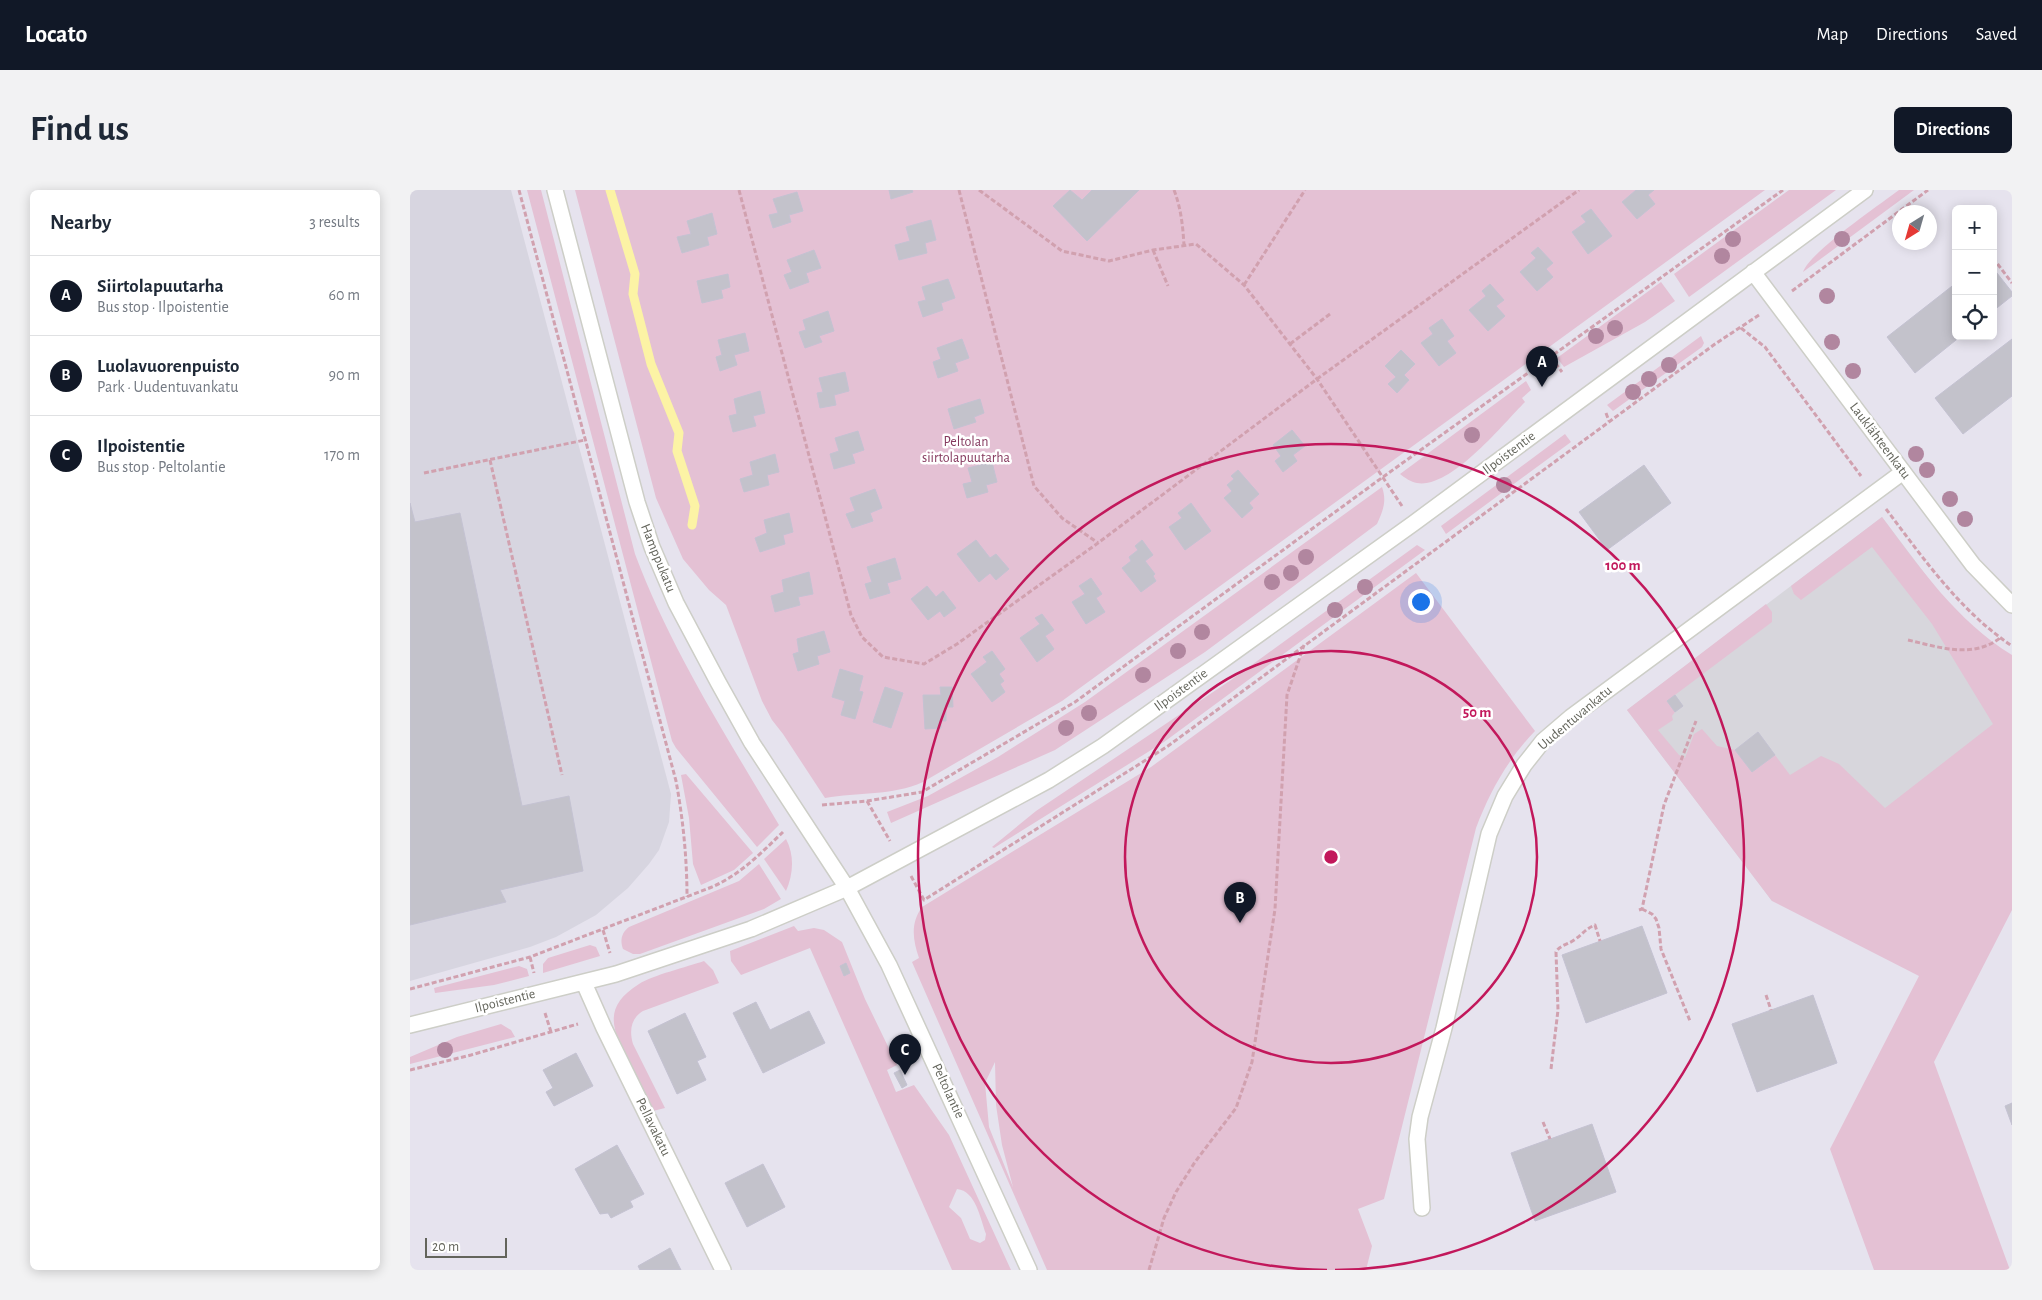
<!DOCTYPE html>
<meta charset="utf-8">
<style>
body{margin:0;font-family:"Alegreya Sans",sans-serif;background:#f2f2f3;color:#1f2937}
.controls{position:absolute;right:15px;top:15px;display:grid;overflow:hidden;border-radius:8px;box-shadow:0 2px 12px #0003}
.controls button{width:45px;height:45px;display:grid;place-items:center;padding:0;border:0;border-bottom:1px solid #e0e1e3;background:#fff;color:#1f2937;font:25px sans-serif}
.compass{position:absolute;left:1482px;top:15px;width:45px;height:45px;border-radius:50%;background:#fff;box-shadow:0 2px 12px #0003;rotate:217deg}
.scale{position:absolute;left:15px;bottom:12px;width:82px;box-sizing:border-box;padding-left:5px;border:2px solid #63645b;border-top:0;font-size:14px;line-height:18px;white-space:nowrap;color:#63645b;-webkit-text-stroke:4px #fff;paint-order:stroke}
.you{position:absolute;left:1010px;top:411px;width:18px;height:18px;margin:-12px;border:4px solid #fff;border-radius:50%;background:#1a73e8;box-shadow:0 0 0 8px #1a73e833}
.badge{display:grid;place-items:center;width:32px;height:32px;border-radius:50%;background:#111827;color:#fff;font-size:16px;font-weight:700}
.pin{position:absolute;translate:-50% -41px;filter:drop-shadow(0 1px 2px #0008)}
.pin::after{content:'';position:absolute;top:26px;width:18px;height:15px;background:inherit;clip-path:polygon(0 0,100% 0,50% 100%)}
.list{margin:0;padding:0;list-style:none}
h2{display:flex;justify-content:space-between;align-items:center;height:65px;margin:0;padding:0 20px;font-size:21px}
h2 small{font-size:16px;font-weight:400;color:#747a83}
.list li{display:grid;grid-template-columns:32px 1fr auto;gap:15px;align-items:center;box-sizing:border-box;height:80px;padding:0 20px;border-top:1px solid #e0e1e3}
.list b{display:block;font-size:19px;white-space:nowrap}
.list p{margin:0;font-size:16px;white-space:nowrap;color:#747a83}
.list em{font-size:16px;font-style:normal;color:#747a83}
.icon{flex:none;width:28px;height:28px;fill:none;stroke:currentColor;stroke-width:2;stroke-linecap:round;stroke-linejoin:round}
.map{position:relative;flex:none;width:1602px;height:1080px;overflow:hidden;border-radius:8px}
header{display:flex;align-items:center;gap:30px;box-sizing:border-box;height:70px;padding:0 25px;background:#111827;color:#fff}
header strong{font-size:24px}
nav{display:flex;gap:28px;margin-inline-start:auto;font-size:18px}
.intro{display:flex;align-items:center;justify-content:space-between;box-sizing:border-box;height:120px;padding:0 30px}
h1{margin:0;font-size:35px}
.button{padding:12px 22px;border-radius:8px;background:#111827;color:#fff;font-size:18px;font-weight:700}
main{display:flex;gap:30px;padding:0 30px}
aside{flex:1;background:#fff;border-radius:8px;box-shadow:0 2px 12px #0003}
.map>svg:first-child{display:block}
.industrial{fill:#d7d6dc}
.education{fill:#d7d5e0}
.green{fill:#e4c1d4;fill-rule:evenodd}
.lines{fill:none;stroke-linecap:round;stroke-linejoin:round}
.stream{stroke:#fcf3a5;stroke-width:9}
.building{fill:#c3c2cb;stroke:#c4c2d2}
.minor-casing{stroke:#cdcec7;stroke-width:18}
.tertiary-casing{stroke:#cdcec7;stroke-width:18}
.path{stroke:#d1a1af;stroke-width:3;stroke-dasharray:5 2.5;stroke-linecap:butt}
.minor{stroke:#fff;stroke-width:15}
.tertiary{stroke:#fff;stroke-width:15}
.tree{fill:#b1869f}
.ring{fill:none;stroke:#c2185b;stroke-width:2.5}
.labels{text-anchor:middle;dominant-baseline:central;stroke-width:5;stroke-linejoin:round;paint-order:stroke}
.street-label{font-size:14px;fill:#63645b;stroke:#fff}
.park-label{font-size:14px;fill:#85395e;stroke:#fff}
.centre{fill:#c2185b;stroke:#fff;stroke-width:2.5}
.ring-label{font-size:15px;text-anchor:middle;font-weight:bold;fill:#c2185b;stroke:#fff;stroke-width:5;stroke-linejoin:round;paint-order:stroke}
</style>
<header>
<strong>Locato</strong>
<nav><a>Map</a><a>Directions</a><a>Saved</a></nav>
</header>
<div class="intro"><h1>Find us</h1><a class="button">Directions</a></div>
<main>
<aside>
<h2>Nearby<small>3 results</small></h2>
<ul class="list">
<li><span class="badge">A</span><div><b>Siirtolapuutarha</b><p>Bus stop · Ilpoistentie</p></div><em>60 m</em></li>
<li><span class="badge">B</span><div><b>Luolavuorenpuisto</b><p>Park · Uudentuvankatu</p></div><em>90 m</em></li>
<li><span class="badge">C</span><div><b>Ilpoistentie</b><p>Bus stop · Peltolantie</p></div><em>170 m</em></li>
</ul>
</aside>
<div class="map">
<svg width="1602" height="1080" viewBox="0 0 1602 1080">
<rect width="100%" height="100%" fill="#e6e3ee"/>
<path class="industrial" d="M1472,327L1565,450L1602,605L1362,711L1217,520Z"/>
<path class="education" d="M0,0H101L261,604L259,632L249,660L239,674L218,698L186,725L146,747L120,757L0,791Z"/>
<path class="green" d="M117,0H131L225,364C261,460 317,547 369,635L347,657L266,558L262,551Z
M165,0H1355L652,511L513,592C482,606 448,602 415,608L373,544L362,530L352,511L316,415L299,400L273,369L246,308Z
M1379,0H1426L1279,107L1264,84Z
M1489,0H1504L1393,82C1400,62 1468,16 1489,0Z
M1251,92L1265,111L1235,132L1154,177L1147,168Z
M1291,146L1294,153L1292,157L1203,221L1197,215Z
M1116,191L1121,200L1112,208L1115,212C1093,234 1041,299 1007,293C1001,292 995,288 990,284Z
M1155,244L1161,252L1036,344L1031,336Z
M972,297C977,311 973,321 967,334L795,462L645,560L481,633L477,622L518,606L588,567L675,512Z
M1472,327C1510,378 1547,431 1602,465V720L1524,872L1600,1080H1464L1420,959L1509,786L1362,711L1217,520L1356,414L1362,422V432L1257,511L1265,522L1262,526L1263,530L1248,540L1269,565L1275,568L1284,544L1292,539L1307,556L1325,560L1342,582L1365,565L1380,585L1411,566L1429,574L1475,618L1583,534L1522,434L1462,357L1391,410L1384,404L1381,396Z
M1007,355L1015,360L754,552L584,658L582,657L626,621L821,490Z
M1006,383L1125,541C1098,569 1080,601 1066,638L974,1009L948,1019L962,1056L956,1080H637L502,772L509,768C503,750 500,734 512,717L741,577ZM585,872L586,915L592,955L603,997L579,937L575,893Z
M276,584L343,663L324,680L291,695L283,674L279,628L271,585Z
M376,649C385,666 383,685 376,701L354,669Z
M349,674L371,709L354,719L230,764H223L213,759C210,751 211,743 219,737L329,691Z
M384,736L388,741L404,738L414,740L432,752L455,809L487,875L477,880L486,902L504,895L539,945L601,1080H542L400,758L331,785L321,771L320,761ZM547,999C566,1001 570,1028 576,1044L575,1050L570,1053L560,1049L551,1028L539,1017Z
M180,755L186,757L190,766L133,783V774L138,768Z
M294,771L303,780L309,793L233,821C221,828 219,841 223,854L255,918L243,921C235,905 227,889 219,873C203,840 191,818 229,794C243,785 277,777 294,771Z
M109,776L117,779L119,786L84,795L25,803L24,798Z
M91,834L101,840L105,847L0,874V867L47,847Z"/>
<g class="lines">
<path class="stream" d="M200,0L225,84L223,104L241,174L269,243L267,261L285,316L282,335"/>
</g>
<path class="building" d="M479,0H502L503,2L481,9Z
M660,0L672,10L682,0H729L677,51L643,16Z
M1226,0H1244L1238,5L1245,14L1227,29L1212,12Z
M387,2L393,21L379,25L381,32L363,38L359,25L368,23L363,9Z
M1181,19L1202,46L1178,64L1162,42L1176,32L1171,26Z
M302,23L307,44L297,47L299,55L272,63L267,47L281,44L277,31Z
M521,30L526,50L515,53L517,63L489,70L485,55L500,51L496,37Z
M1128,57L1143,73L1136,79L1143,87L1127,101L1110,82L1126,68L1121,63Z
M404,60L411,78L396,83L399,92L380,99L374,85L382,82L377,70Z
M1583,78L1602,102V106L1583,121Z
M318,84L320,97L311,100L313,108L292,113L287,91Z
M538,89L545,108L531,113L533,120L513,127L508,112L516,110L512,97Z
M1546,93V146H1551L1505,183L1477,147Z
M1080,94L1094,110L1086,116L1095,126L1078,141L1059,120L1076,106L1072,101Z
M418,121L424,141L409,146L412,152L395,158L389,142L396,140L393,130Z
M1032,129L1044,146L1037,151L1046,163L1029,176L1011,153L1023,144L1019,138Z
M335,143L339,161L324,165L327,175L310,181L306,167L312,165L308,150Z
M552,149L559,168L545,173L548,181L528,188L523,172L531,169L527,158Z
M1602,149V206L1553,244L1525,208Z
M991,160L1005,174L994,185L999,190L987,203L978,194L986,187L975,176Z
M435,182L439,201L424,205L426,215L410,218L407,203L413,202L409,188Z
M350,201L355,223L343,226L346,236L323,242L319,226L327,224L324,209Z
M570,209L574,223L564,227L566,232L544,239L538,219Z
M882,240L895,256L883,265L887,271L873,282L865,271L871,266L863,255Z
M448,241L454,260L442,264L445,273L424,279L420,264L429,261L425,248Z
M365,264L369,282L357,285L359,295L334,302L330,289L343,285L340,272Z
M582,272L587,292L576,295L578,302L557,308L553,294L562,292L558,278Z
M1234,275L1261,313L1197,360L1169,322Z
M828,280L849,304L839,313L843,318L832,328L814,308L822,301L817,295L824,289L821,286Z
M465,299L472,318L460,323L463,331L442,338L436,324L445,321L440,308Z
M0,313L5,332L50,323L112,616L159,606L173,681L90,700L96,712L0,735Z
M781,313L801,341L775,360L759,337L772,328L768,323Z
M379,323L383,342L373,345L375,354L350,362L345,348L357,343L354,330Z
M566,350L580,368L586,364L599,379L586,390L580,383L569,392L547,364Z
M732,350L743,365L735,371L745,384L743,386L746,391L731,402L712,378L721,371L719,367L728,360L725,356Z
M485,368L491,389L477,393L480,403L460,409L455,394L462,392L457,377Z
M399,382L403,404L388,407L390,415L365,422L361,406L374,402L372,390Z
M681,388L692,404L686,408L695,422L676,434L662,412L675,404L669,396Z
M517,396L526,407L533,401L546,418L534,427L530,421L518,430L501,409Z
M632,424L644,440L635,446L644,459L627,472L610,448L630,434L625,428Z
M414,441L420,462L407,466L409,474L388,481L383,464L389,462L387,449Z
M582,461L595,479L589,484L594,491L590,494L595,502L582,512L561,484L577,472L573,467Z
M430,479L453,486L449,501L453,502L445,529L431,525L435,511L422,507Z
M475,497L493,503L481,538L463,532Z
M530,497H542L543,517H536V531H531V538L515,539L513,505H531Z
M1265,505L1273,516L1265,522L1257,511Z
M1348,542L1365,565L1342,582L1325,560Z
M1232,736L1257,803L1176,833L1152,765Z
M436,773L440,783L434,786L430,776Z
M1403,805L1427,873L1347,902L1322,834Z
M346,812L360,840L399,821L415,853L353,883L323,823Z
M275,823L296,867L287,871L296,890L267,904L238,841Z
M166,863L183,896L144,916L136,902L143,898L133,880Z
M490,880L497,895L492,898L484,883Z
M1602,913V935L1595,916Z
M1182,934L1206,1002L1125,1031L1101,963Z
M207,955L234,1004L220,1011L223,1017L201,1028L198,1023L190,1024L165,979Z
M353,974L375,1017L337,1037L315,993Z
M260,1058L271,1080H230L228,1076Z"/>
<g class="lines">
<g class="minor-casing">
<path id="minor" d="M174,793L194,838L313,1080
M0,835L206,784L341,739L437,698
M1012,1018L1007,949L1010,927L1034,838L1079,644L1095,606L1114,575L1133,551L1161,527L1493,282"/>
</g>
<g class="tertiary-casing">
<path id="tertiary" d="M145,0L227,312L242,357L266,413L308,492L342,553L437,698L479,775L619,1080
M1343,82L1563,375L1602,415
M437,698L639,590L693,556L1004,333L1455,0"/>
</g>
<path class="path" d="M109,0L266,591C273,629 277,668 277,707
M329,0L441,425L452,447L473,467L514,474L547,454L688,353L907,189L1169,0
M549,0L624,296L652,328L688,353
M569,0L652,61L699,71L743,60L786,54L834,95L907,189L992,316
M764,0C771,18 773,37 774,56
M743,60L758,96
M1583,68L1602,93
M834,95L895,0
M1382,101L1518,0
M1331,138L1355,157L1451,286
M880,154L920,124
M1141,167L1152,182
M1196,223L1199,231
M80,270L152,585
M14,283L175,250
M1476,319C1513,368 1550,421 1602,456
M1498,450C1528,457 1563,469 1590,448
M457,611L480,651
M412,615L457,611L512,602L665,512L973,287L1373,0
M501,686L514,710L758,556L1305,154L1349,125
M1232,719L1242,724L1246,729L1249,738L1251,759L1280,831
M1229,720L1232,719L1254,615L1286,531
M193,740L200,763
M120,767L124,783
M0,799L120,767L302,697C331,684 350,664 373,642
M1356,805L1361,820
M135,823L141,842
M1141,879L1148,820L1146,762C1150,755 1157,755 1164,750C1172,745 1175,739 1185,735L1190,751
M0,880L61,865L168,834
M1133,932L1140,949
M739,1080L754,1028L766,1002L785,972L826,918L842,872L865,719L877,505L894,455"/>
<use href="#minor" class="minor"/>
<use href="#tertiary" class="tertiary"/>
</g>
<g class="tree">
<circle cx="1323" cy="49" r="8"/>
<circle cx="1432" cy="49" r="8"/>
<circle cx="1312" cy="66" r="8"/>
<circle cx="1417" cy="106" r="8"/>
<circle cx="1205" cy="138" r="8"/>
<circle cx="1186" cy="146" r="8"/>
<circle cx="1422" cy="152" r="8"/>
<circle cx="1259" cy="175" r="8"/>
<circle cx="1443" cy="181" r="8"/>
<circle cx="1239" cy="189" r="8"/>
<circle cx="1223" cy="202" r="8"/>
<circle cx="1062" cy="245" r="8"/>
<circle cx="1506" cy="264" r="8"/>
<circle cx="1517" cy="280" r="8"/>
<circle cx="1094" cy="295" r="8"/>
<circle cx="1540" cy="309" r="8"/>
<circle cx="1555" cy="329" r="8"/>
<circle cx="896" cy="367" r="8"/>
<circle cx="881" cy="383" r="8"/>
<circle cx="862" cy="392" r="8"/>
<circle cx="955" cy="397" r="8"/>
<circle cx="925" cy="420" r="8"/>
<circle cx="792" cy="442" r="8"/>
<circle cx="768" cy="461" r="8"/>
<circle cx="733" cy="485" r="8"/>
<circle cx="679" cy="523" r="8"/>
<circle cx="656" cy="538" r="8"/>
<circle cx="35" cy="860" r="8"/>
</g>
<g class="ring">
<circle cx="921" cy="667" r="206"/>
<path d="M917 1080A413 413 0 1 1 925 1080"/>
</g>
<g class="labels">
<g class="street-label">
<text transform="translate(1470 251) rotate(53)">Lauklähteenkatu</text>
<text transform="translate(1099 263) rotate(-37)">Ilpoistentie</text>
<text transform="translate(248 368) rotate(68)">Hamppukatu</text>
<text transform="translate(771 500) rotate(-36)">Ilpoistentie</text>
<text transform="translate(1165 528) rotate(-40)">Uudentuvankatu</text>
<text transform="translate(95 811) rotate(-14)">Ilpoistentie</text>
<text transform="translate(538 901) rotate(65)">Peltolantie</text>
<text transform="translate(243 937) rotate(64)">Pellavakatu</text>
</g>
<g class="park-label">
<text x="556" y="252">Peltolan<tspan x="556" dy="16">siirtolapuutarha</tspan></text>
</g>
</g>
<circle cx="921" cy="667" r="8" class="centre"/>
<g class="ring-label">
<text x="1213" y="380">100 m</text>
<text x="1067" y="527">50 m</text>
</g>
</svg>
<div class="controls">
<button>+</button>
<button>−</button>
<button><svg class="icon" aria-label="locate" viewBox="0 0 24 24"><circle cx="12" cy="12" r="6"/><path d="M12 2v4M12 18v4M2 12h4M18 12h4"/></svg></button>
</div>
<svg class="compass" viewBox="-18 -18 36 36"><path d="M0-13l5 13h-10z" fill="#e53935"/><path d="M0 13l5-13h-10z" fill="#747a83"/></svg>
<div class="scale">20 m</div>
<div class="you"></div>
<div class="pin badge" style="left:1132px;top:197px">A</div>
<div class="pin badge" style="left:830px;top:733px">B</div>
<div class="pin badge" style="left:495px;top:885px">C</div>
</div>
</main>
